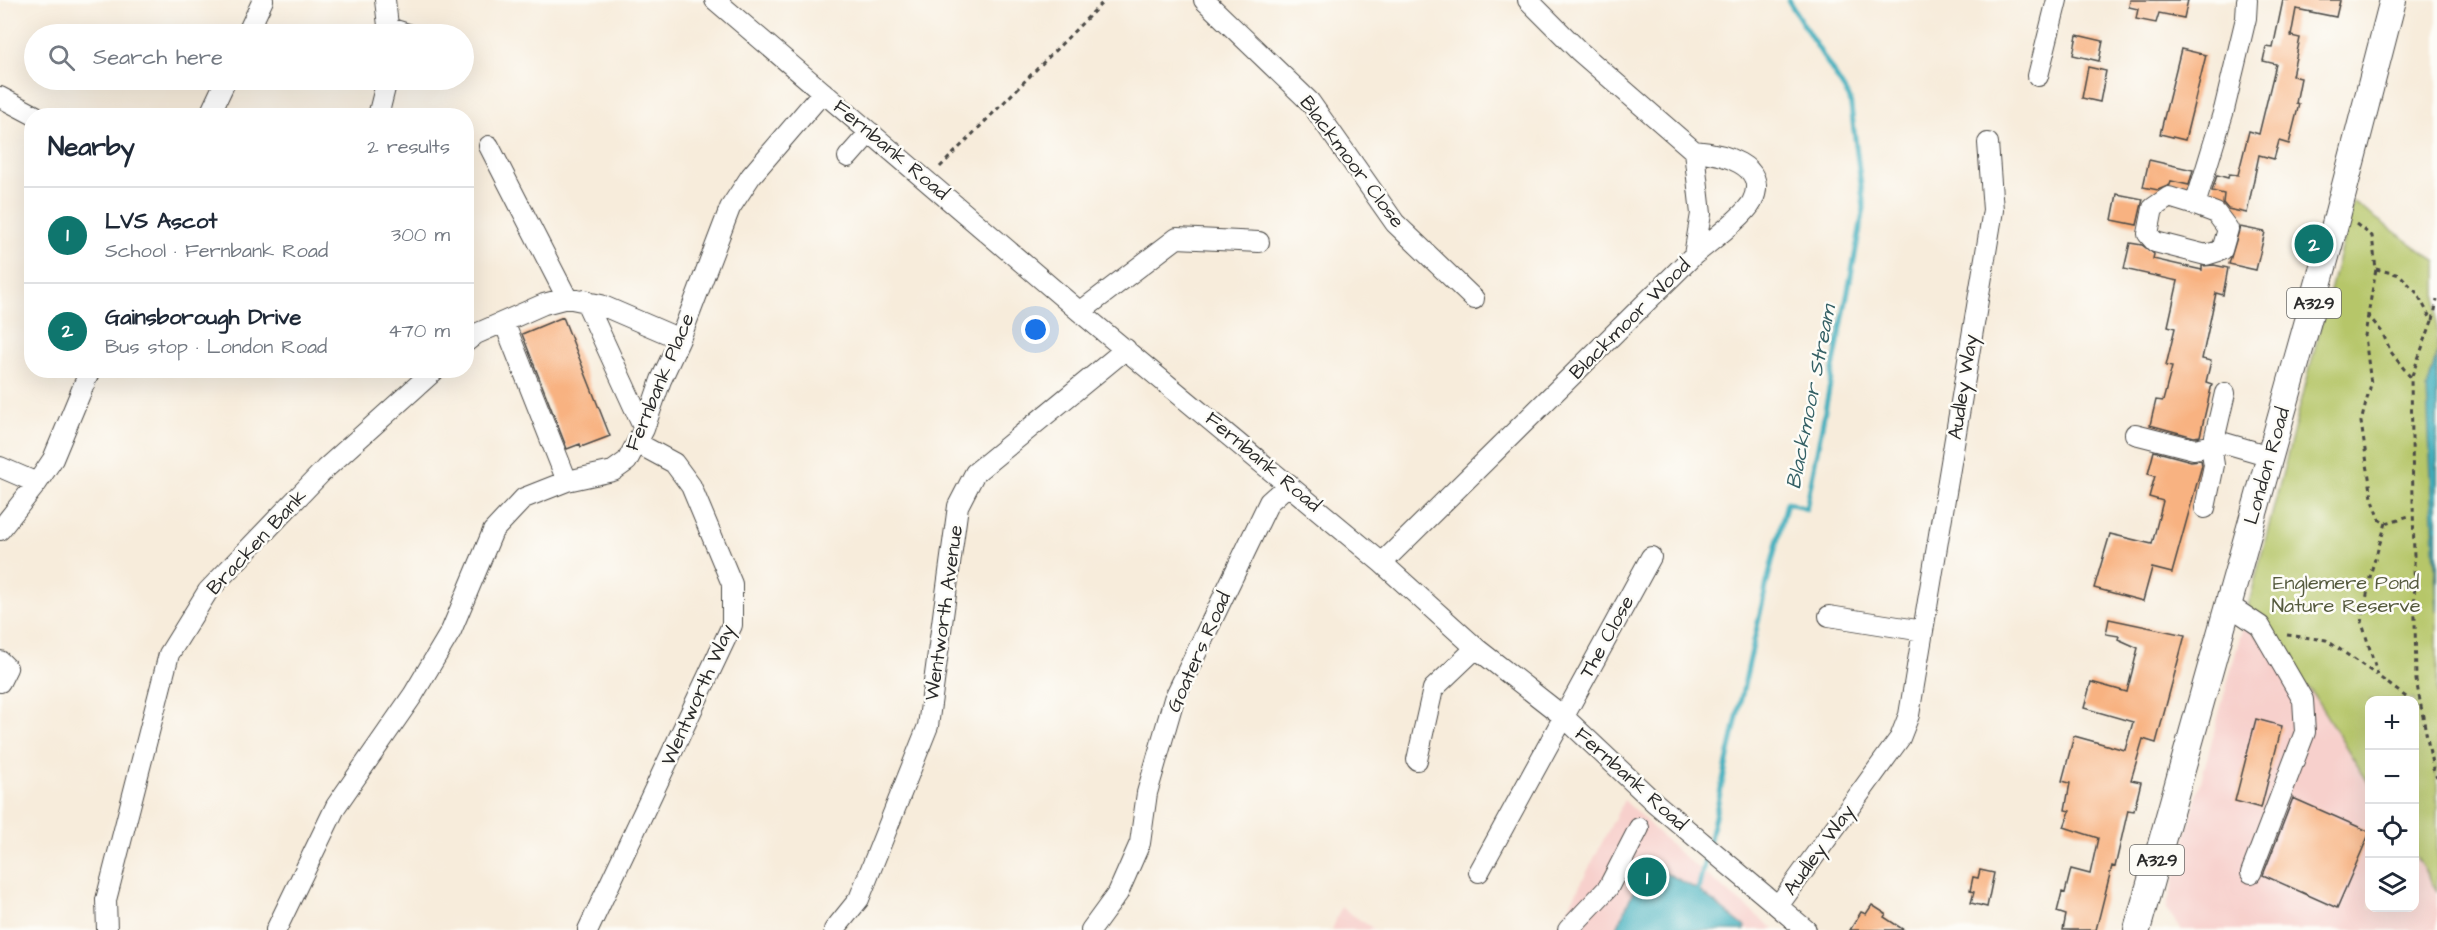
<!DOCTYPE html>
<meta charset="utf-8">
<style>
body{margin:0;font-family:"Architects Daughter",sans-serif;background:#f2f2f3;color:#1f2937}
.controls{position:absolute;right:18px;bottom:18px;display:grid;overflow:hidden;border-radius:12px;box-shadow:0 6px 24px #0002}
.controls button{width:54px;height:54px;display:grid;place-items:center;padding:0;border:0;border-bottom:2px solid #e0e1e3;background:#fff;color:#1f2937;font:30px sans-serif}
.you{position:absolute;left:1036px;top:330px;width:21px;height:21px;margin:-15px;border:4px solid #fff;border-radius:50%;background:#1a73e8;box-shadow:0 0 0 9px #1a73e833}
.badge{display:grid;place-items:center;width:39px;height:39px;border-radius:50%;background:#0f766e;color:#fff;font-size:20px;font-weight:700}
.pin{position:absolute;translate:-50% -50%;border:3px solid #fff;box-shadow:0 2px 6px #0006}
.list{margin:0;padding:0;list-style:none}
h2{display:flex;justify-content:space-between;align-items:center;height:78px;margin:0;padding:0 24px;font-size:26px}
h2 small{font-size:20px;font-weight:400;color:#747a83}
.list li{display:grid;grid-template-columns:39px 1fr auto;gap:18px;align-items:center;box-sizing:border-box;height:96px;padding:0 24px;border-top:2px solid #e0e1e3}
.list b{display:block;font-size:22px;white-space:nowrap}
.list p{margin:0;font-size:20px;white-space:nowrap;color:#747a83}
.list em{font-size:20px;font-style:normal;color:#747a83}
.icon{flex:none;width:33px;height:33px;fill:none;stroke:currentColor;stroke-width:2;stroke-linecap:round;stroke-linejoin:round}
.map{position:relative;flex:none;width:2437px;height:930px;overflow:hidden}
.search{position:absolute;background:#fff;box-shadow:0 6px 24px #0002;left:24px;top:24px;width:450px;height:66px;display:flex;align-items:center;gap:15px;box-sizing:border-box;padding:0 21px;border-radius:33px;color:#747a83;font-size:22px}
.panel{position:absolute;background:#fff;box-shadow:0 6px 24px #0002;left:24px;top:108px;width:450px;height:270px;border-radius:24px}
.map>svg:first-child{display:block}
.built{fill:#f7d0cc}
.green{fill:#b6c669;stroke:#70784a;stroke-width:1.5}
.water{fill:#41afbd;stroke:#366d74;stroke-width:1.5}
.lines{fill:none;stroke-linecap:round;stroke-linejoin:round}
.stream{stroke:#41afbd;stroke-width:5}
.building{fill:#f8b281}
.minor-casing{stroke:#4a4845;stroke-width:22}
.major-casing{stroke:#4a4845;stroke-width:28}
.path{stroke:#4a4845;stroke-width:3;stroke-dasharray:4.5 4.5;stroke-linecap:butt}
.minor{stroke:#fff;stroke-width:20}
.major{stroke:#fff;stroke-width:26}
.labels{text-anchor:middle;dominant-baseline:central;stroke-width:5;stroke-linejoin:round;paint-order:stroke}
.shield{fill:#fdfcf7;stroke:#6a6a68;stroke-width:1.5}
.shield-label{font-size:18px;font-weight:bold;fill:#2b2b2b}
.street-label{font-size:20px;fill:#2b2b2b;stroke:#fdfcf7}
.park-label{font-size:20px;fill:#555a3e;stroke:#fdfcf7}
.water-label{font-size:21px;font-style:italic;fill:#346065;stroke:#fdfcf7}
</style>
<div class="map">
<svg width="2437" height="930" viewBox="0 0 2437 930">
<rect width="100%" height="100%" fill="#fdfcf7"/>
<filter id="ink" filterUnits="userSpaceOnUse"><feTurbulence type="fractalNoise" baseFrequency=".0167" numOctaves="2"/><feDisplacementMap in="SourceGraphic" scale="12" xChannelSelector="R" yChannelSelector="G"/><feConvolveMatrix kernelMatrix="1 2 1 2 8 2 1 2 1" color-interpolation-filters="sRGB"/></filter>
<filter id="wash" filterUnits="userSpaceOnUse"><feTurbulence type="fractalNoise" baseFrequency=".008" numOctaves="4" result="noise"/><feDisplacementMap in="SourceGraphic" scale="24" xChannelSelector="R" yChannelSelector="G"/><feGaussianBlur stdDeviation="1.35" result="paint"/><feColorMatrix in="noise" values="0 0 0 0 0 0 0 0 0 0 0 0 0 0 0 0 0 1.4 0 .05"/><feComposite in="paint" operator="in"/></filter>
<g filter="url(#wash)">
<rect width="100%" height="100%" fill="#f7ecdb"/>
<path class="built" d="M2244,622L2310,689L2369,784L2370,908H2414L2415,855L2437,891V930H2182L2166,909Z
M1624,800L1677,851L1775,930H1557Z
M1341,907L1375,930H1332Z"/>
<path class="green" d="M2353,202L2437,262V891L2415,855L2414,700H2370L2369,784L2310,689L2244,622Z"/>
<path class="water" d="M2437,353V610L2427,389Z
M1646,862L1698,890L1745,927L1744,930H1616Z"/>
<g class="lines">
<path class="stream" d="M1709,843L1767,582L1787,502L1806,509L1864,208L1850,99L1788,0
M1698,890L1707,852"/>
</g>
<g id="blocks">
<path class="building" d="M2130,0H2188L2184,18L2159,13L2156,23L2136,19L2138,9L2129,7Z
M2283,0H2340L2336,17L2296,9L2291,36L2300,38L2292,76L2301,78L2296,103L2299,104L2289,144L2279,141L2274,159L2259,155L2247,213L2228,209L2223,203L2224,194L2212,191L2217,175L2228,178L2229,174L2238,175L2249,131L2259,134L2276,64L2263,61L2266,47L2273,48Z
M2077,35L2103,41L2099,61L2073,55Z
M2181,49L2206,55L2185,140L2160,134Z
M2088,67L2106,71L2100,102L2082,98Z
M2149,160L2193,170L2189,185L2171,181L2170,185L2158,190L2143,187Z
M2117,194L2143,199L2137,225L2112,220Z
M2240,227L2265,232L2256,270L2229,264Z
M2130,243L2142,245L2154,254L2153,259L2202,270V266L2214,265L2228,268L2223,295L2216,293L2202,359L2211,361L2206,382L2212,384L2200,436L2194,437L2150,425L2156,400L2163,401L2172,367L2166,366L2175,328L2168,326L2178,281L2124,269Z
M563,317L610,436L581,447L580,444L567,449L522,334Z
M2154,451L2191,461L2201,460L2202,465L2172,573L2152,568L2143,601L2094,588L2110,534L2152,544L2163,501L2149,497L2155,476L2148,474Z
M2109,619L2185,635L2156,743L2143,739L2131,780L2141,782L2134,811L2128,810L2115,867L2112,866L2096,930H2063L2066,915L2057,912L2062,892L2065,893L2071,869L2090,874L2098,838L2064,827L2070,811L2065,810L2070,783L2062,781L2074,736L2125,750L2133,722L2084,708L2091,682L2127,692L2138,648L2118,639L2119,636L2106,634Z
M2256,719L2282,726L2261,808L2235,801Z
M2293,798L2370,832L2337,908L2263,875Z
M1980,870L1994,873L1987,907L1971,903L1974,892L1970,891L1973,877L1978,878Z
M1872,905L1886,914L1884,917L1904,930H1850L1861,912L1866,914Z"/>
</g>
</g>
<g filter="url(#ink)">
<use href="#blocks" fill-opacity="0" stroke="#4a4845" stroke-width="1.5"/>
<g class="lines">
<g class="minor-casing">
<path id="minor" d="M385,0L389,34
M715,0L1080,312L1382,563L1476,648L1564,717L1654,802L1806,930
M1204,0L1310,102L1395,223L1474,299
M389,28L408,34
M247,34L263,0
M2038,76L2057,0
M0,97L36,116
M209,116L226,80
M378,116L387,80
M489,146L567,298
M848,157L870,132
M2195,205L2216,213L2228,229L2222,250L2206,255L2155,242L2148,234L2153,208L2169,197L2195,205L2224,110L2246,18L2247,0
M1694,255C1708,243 1744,217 1752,202C1771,164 1719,153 1694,151
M585,300L644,429
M1080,312L1177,238L1259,242
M504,322L567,481
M466,342L476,334L544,304L567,298L601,305L680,339
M2135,434L2194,449L2225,443L2270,456
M2216,445L2215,436L2225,393
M0,467L37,483
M2205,508L2214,465L2211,446
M0,530L37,483L53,459L90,370
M1382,563L1694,255L1701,214L1694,151L1579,51L1528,0
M2227,604L2260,626L2303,700L2305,732L2251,873
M1829,616L1923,631
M0,661L7,668L0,682
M1417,760L1433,689L1476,648
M1479,872L1651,557
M1778,906L1892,749L1900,738L1909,715L1993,210L1988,143
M107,930L106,900L169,654L208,591L325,469L435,370
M276,930L336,806L413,695L451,631L493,531L524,498L567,481L613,471L627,461L644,429L661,380L680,339L730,208L751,176L823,92
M588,930L732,625V584L691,486L674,463L637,443
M834,930L859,899L928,726L958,506L975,473L1126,349
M1091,930L1118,893L1140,843L1147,793L1174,699L1269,502L1289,484
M1568,930L1608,888L1639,828"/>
</g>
<g class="major-casing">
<path id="major" d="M2137,930L2334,228L2393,0"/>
</g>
<path class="path" d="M940,167L1105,0
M2356,224L2372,236L2376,269L2368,315L2382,332L2391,352L2411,378L2416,680L2433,769L2437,778
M2376,269L2400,275L2417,293L2432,321L2411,378
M2368,315L2365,336L2371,384L2361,422L2372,498L2380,520L2386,523L2412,515
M2433,320L2437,300
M2386,523L2371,572L2362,623L2378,676L2410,700
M2287,635L2326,640L2377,675
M2414,704L2422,709"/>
<use href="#minor" class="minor"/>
<use href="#major" class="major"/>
</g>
</g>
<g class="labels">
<g class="shield">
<rect x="2287" y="288" width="54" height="30" rx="4.5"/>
<rect x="2130" y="845" width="54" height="30" rx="4.5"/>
</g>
<g class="shield-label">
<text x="2314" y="303">A329</text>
<text x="2157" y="860">A329</text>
</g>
<g class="street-label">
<text transform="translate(891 150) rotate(40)">Fernbank Road</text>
<text transform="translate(1352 162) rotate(53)">Blackmoor Close</text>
<text transform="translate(1630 319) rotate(-45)">Blackmoor Wood</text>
<text transform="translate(660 382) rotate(-67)">Fernbank Place</text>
<text transform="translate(1963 387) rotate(-81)">Audley Way</text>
<text transform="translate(1263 462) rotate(40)">Fernbank Road</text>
<text transform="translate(2267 466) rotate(-74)">London Road</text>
<text transform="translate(257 542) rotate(-47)">Bracken Bank</text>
<text transform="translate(944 613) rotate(-82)">Wentworth Avenue</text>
<text transform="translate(1607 637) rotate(-61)">The Close</text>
<text transform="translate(1199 652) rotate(-66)">Goaters Road</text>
<text transform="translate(698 695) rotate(-66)">Wentworth Way</text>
<text transform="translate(1631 779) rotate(42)">Fernbank Road</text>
<text transform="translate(1819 850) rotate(-54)">Audley Way</text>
</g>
<g class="park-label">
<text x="2346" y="583">Englemere Pond<tspan x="2346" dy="23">Nature Reserve</tspan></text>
</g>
<g class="water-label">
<text transform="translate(1811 397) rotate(-79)">Blackmoor Stream</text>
</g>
</g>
</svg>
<div class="controls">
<button>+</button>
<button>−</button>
<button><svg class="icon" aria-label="locate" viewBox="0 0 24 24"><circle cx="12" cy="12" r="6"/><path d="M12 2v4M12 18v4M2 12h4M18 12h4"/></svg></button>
<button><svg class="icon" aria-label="layers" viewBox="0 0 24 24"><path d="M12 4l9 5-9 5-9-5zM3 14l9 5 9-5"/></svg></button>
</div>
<div class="you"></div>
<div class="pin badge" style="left:1647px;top:877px">1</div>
<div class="pin badge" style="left:2314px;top:244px">2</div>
<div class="search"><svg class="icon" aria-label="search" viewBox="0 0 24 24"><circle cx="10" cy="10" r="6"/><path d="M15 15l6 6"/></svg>Search here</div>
<section class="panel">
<h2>Nearby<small>2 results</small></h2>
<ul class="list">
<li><span class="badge">1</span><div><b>LVS Ascot</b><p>School · Fernbank Road</p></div><em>300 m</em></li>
<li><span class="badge">2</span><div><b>Gainsborough Drive</b><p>Bus stop · London Road</p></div><em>470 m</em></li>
</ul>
</section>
</div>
